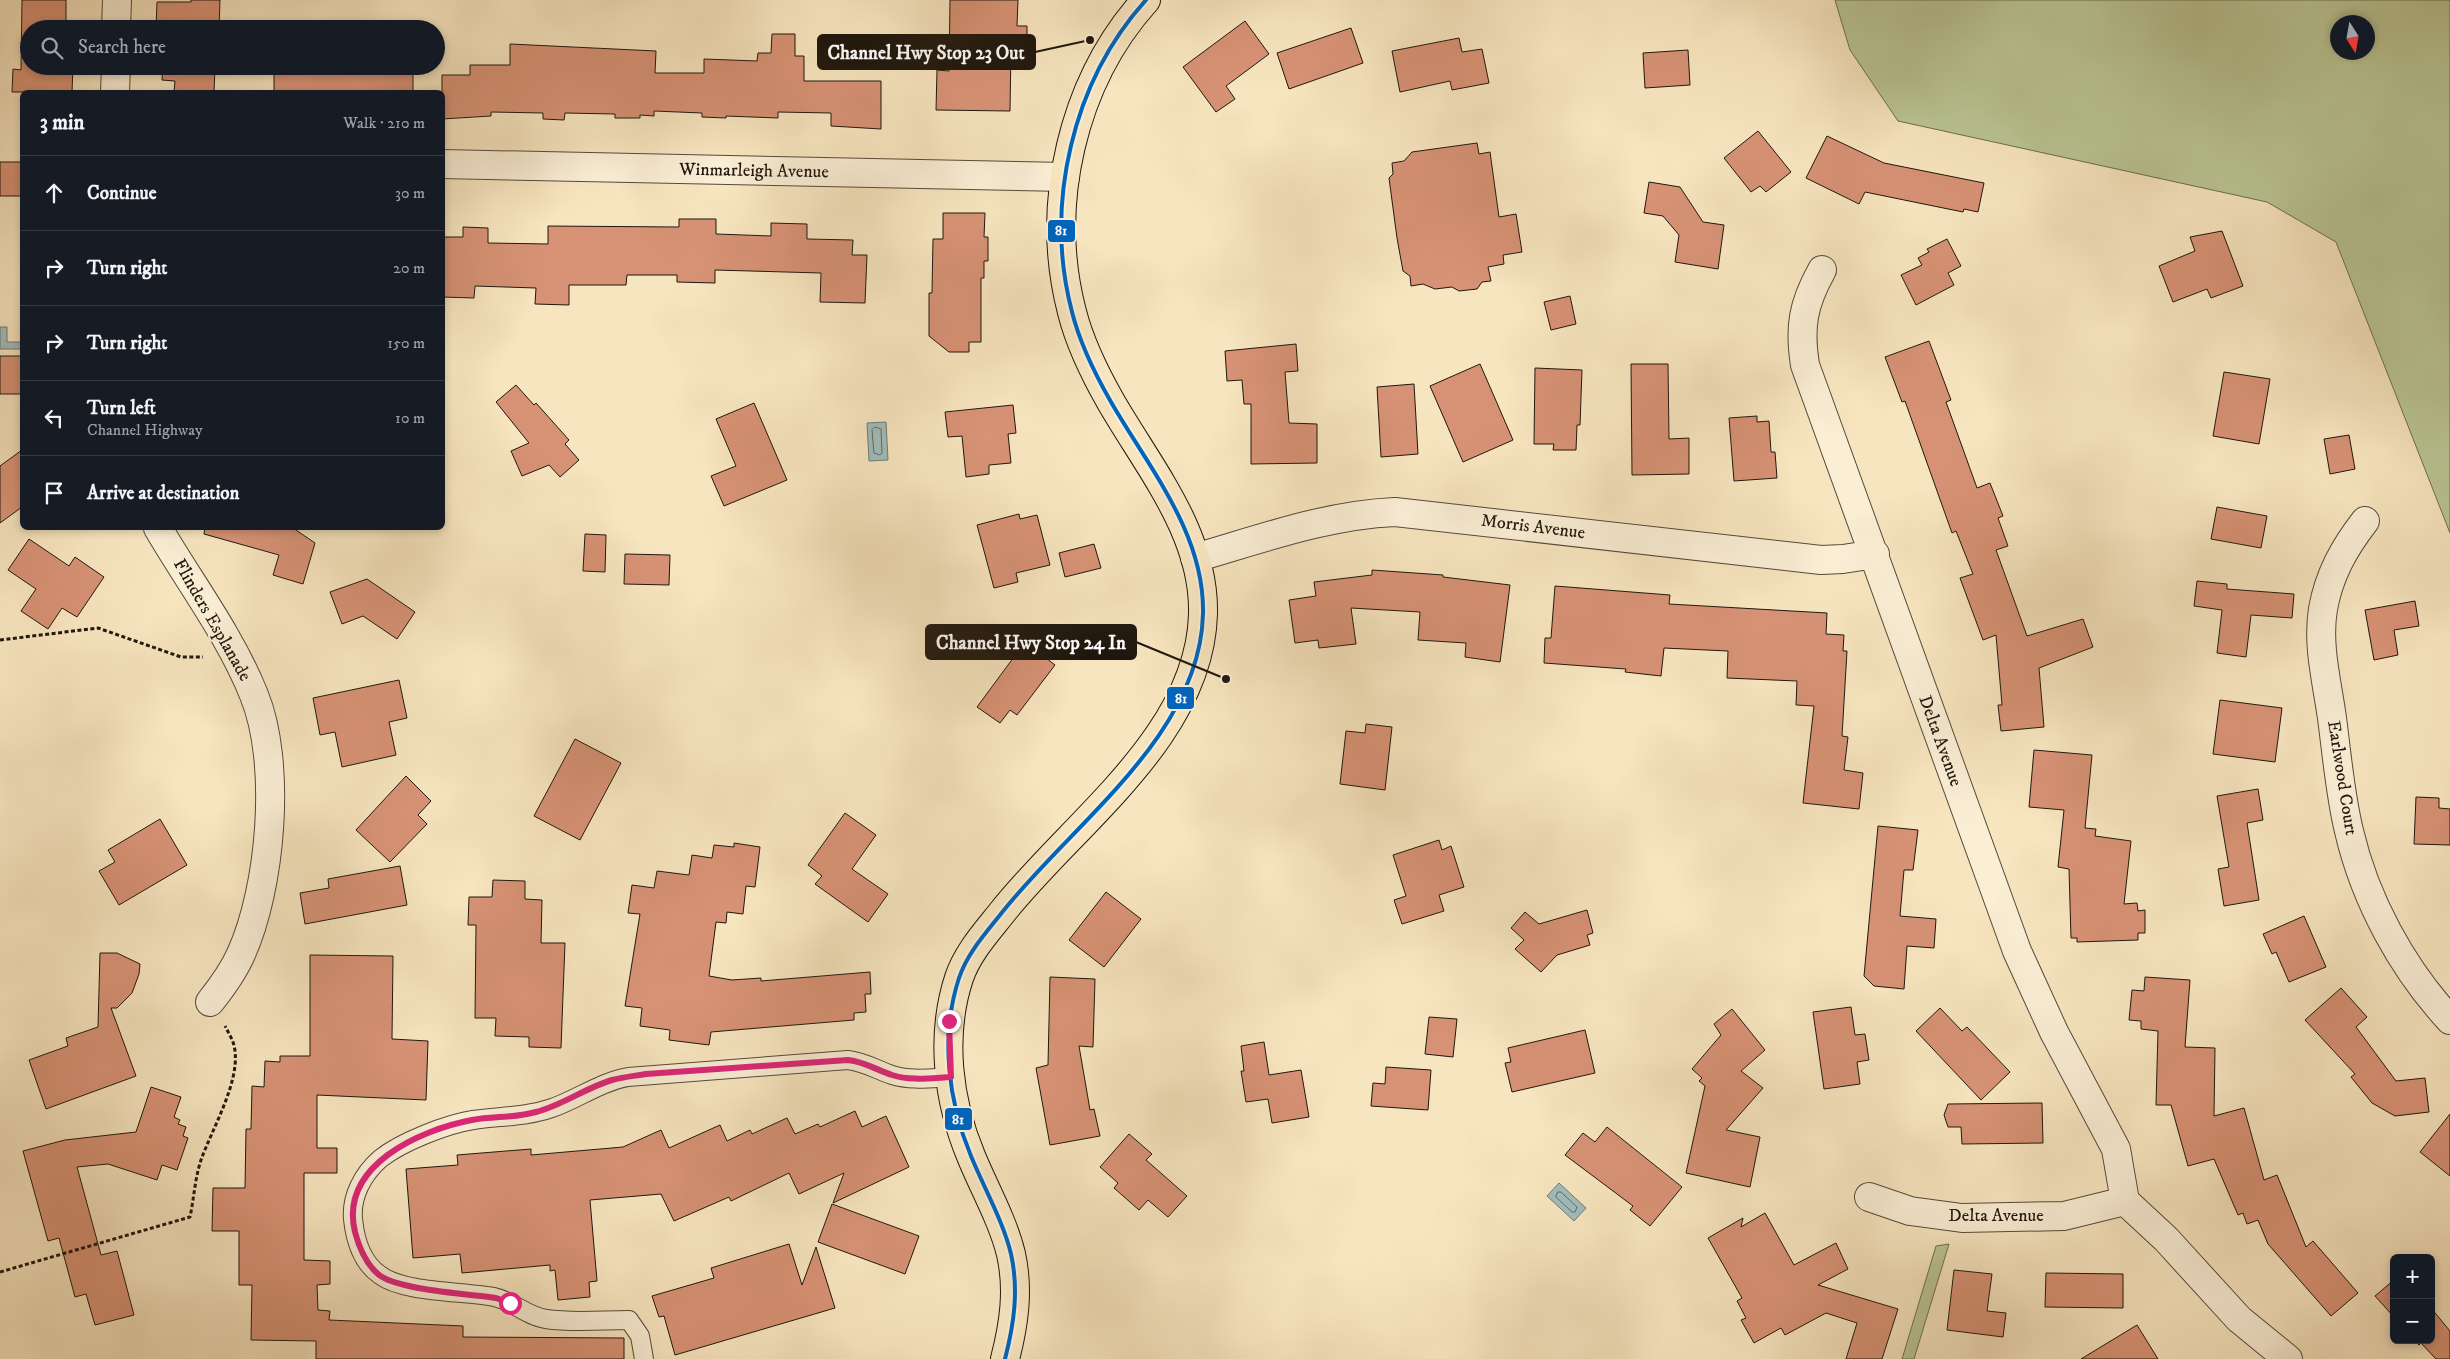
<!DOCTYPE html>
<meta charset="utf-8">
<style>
body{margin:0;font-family:"IM FELL DW Pica",serif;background:#242831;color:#f1f3f6}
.controls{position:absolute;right:15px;bottom:15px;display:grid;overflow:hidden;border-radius:8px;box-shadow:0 2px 8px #0003}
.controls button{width:45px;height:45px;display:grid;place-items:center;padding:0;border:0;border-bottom:1px solid #363941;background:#171b24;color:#f1f3f6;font:25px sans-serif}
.compass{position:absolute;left:2330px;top:15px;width:45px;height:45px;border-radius:50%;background:#171b24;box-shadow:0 2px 8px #0003;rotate:169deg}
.stop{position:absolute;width:15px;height:15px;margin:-11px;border:4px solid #db2777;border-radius:50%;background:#fff}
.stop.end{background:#db2777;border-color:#fff;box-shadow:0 1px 5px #0008}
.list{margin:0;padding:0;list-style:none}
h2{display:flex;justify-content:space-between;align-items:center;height:65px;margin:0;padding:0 20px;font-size:21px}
h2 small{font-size:16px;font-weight:400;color:#9ea1a6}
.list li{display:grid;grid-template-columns:32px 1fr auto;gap:15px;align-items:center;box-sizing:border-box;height:75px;padding:0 20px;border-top:1px solid #363941}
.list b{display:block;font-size:19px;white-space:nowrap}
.list p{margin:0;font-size:16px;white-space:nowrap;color:#9ea1a6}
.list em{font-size:16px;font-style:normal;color:#9ea1a6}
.icon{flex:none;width:28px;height:28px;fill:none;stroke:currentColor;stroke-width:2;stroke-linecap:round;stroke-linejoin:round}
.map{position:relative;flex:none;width:2450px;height:1359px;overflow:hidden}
.search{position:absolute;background:#171b24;box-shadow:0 2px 8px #0003;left:20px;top:20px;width:425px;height:55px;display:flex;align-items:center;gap:12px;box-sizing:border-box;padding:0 18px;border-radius:28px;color:#9ea1a6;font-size:19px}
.panel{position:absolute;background:#171b24;box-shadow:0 2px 8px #0003;left:20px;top:90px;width:425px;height:440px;border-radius:8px}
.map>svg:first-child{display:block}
.green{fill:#bac594;stroke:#6c6e51;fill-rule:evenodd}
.water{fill:#a1bdbc;stroke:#6d7b76}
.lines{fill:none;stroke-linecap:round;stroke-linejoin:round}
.shore{stroke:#606a65;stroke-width:1}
.building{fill:#d79275;stroke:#1f170e}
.lane-casing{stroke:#554a3a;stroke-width:20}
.street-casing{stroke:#554a3a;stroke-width:30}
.primary-casing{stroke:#1f170e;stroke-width:30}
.path{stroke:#1f170e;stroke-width:3;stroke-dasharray:4 2.5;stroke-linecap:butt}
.lane{stroke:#faeed5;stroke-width:18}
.street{stroke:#faeed5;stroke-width:28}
.primary{stroke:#f7e5bf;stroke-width:28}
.bus-1-casing{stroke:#faeed5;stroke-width:8}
.bus-1{stroke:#0065bd;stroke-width:4}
.route{stroke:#db2777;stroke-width:6}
.labels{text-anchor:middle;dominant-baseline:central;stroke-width:4;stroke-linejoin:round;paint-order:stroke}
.street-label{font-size:18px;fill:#1f170e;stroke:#faeed5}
.leader{fill:none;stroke:#1f170e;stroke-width:2}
.callout-dot{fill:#1f170e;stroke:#faeed5;stroke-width:2}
.callout{fill:#1f170e;stroke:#1f170e;stroke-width:2}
.callout-label{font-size:19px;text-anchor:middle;font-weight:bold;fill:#fff}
.line-badge{stroke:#faeed5;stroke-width:2}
.badge-label{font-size:14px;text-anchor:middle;font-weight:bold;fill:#fff}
</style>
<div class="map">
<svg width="2450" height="1359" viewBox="0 0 2450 1359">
<rect width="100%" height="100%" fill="#f7e5bf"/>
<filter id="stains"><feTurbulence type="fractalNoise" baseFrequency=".004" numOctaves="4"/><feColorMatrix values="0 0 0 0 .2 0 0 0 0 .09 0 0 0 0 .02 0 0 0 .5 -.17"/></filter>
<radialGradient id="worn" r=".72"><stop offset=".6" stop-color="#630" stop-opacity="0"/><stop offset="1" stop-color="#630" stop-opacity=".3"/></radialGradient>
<path class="green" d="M1835,0H2450V533L2336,242L2267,202L1898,121L1850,50ZM2338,22H2368V52H2338Z
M1949,1244L1914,1359H1902L1936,1246Z"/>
<path class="water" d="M0,327H7V342H22V349H0Z
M886,422L888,460L869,461L867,423Z
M1559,1183L1586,1208L1574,1221L1547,1196Z"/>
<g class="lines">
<path class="shore" d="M875,427L881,429L882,453L880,455L874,453L872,430Z
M1558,1192H1561L1577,1207L1575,1212H1572L1556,1197Z"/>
</g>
<path class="building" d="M22,0H66V29H29V66H73L72,92H12L13,69L21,70Z
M191,0H220L219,29H156L157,2H191Z
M950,0H1018L1017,26H1027V48H1011L1010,111L936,110L937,70L949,71Z
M1245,21L1269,54L1226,86L1235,99L1216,112L1183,67Z
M329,25L414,27V29H328Z
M1351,28L1363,63L1289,89L1277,53Z
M772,34H795V56H804V81H881V129L831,126V113L778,112V118L726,116V118L702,117V113L654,111V116L640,115V118H615V114L565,113L564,120L543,119V113L491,112V116L442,119V75H470V65H510V44L656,51L655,73H704V59L757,61L758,53H771Z
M1459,38L1462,52L1482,49L1489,83L1452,90L1450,81L1400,92L1392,51Z
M1688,50L1690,85L1645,88L1643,53Z
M163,66H215L214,92H174L175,81L162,80Z
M274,66H413V92H274Z
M1758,131L1791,172L1766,192L1760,186L1751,192L1724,158Z
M1827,136L1884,163L1984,183L1978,212L1964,209L1963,212L1865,192L1859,204L1806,178Z
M1477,143L1479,154L1490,152L1499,217L1516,214L1522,252L1503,255L1504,264L1488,267L1491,281L1482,282L1477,289L1459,291L1452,287L1435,289L1423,284L1411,286L1410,276L1403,271L1397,238L1389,178L1393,174L1392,163L1404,161L1412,152Z
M0,162H22V196H0Z
M1649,182L1680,187L1703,222L1724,225L1718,269L1675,262L1679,235L1663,216L1644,213Z
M943,213H985L984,237H988V261H984V278H981V342H969V352H949L929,336V293H932L933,239H943Z
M679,219H716V234L771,236V223L807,224V239L853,240L852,255H867L865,303L820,302L821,273L715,270V283L677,282V275H627L626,285H569V305L535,304L536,288L475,286L474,298L442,297V237H463V227L488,228V243L548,244V226L679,227Z
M2222,231L2243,286L2211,298L2207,289L2173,302L2159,266L2195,251L2190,237Z
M1947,239L1961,266L1948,273L1954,285L1916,305L1901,275L1922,265L1918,258L1929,252L1927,249Z
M1570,296L1576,324L1551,330L1544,302Z
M1929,341L1951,400L1946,402L1977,488L1990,483L2003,516L1998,518L2008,546L1996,550L2027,636L2083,619L2093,647L2039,668L2044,727L2001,731L1998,705H2002L1996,635L1983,640L1960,578L1973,574L1956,531L1952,533L1905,401L1902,402L1885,357Z
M1296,344L1298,371L1285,372L1289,423L1317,424V463L1251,464V404H1244L1242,380L1227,381L1225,351Z
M0,356H22V394H0Z
M1480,364L1513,440L1463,462L1430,386Z
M1631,364H1668L1669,439L1689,438V474L1632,475Z
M1535,368L1582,370L1580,425H1577L1576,450H1553L1554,444H1534Z
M2224,372L2270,379L2259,444L2213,436Z
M1414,384L1418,454L1381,457L1377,387Z
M516,385L534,405L536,403L569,440L565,444L579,460L560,477L549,465L522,476L511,451L529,443L496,402Z
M754,403L787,480L724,506L711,476L736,466L716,419Z
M1013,405L1016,433L1008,434L1011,463L989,465V474L966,477L962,436L948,437L945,412Z
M1757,416V422L1769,421L1771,452H1775L1777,478L1734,481L1729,418Z
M2349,435L2355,469L2330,474L2324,439Z
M22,450V507L0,523V466Z
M2217,507L2267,516L2261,548L2211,539Z
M1019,514L1020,519L1037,515L1050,565L1016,573L1018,582L994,588L977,525Z
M205,528H293L315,543L303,584L273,575L279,555L204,534Z
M585,534L606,535L605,572L583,571Z
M29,539L69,566L75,557L104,577L77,617L62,608L48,629L21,611L36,589L8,570Z
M1094,544L1101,568L1065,577L1059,553Z
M625,554L670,555L669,585L624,584Z
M1372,570L1443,575V577L1510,585L1500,662L1465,657L1466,643L1418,640L1420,612L1351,608L1356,644L1319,648L1318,640L1295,643L1289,600L1316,596L1314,582L1372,575Z
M367,579L415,612L397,639L363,616L342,624L330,592Z
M2197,581L2227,584V589L2294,594L2292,618L2251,615L2246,657L2217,653L2222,610L2194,606Z
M1555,586L1670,595L1669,604L1827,613L1826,634L1844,635L1843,651H1847L1842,736L1848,737L1844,770L1863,773L1859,809L1803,803L1814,706L1796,705L1797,681L1727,678L1728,651L1664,648L1661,676L1625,672L1626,669L1544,663L1545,638H1551Z
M2415,601L2419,626L2394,630L2398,655L2374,660L2365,610Z
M1025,642L1055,665L1017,715L1010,710L1000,723L977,707Z
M399,680L407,718L389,722L396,755L342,767L335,732L320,735L313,698Z
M2220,700L2282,708L2275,762L2213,754Z
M1366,724L1392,727L1385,790L1340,784L1346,731L1365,733Z
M575,739L621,763L580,840L534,816Z
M2034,750L2092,755L2085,828L2096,829L2095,836L2131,841L2124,904L2137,903L2138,911L2145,910V933H2138V940L2077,942V938H2071L2069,869L2058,867L2064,810L2029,807Z
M406,776L431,801L418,815L427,824L390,862L356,830Z
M2258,789L2263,820L2247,823L2259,900L2224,906L2218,869L2229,867L2217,796Z
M2416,797L2439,798V808L2450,809V845L2414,844Z
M845,813L876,835L852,869L888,894L868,922L815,884L822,876L808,865Z
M160,819L187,865L119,905L99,871L115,862L108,850Z
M1878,826L1918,830L1913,870H1904L1900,916L1936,919L1934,948L1907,946L1904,989L1874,986L1864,976Z
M1439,840L1442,850L1451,846L1464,887L1439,895L1444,911L1402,924L1394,900L1406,896L1393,855Z
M734,843L760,847L755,887L746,886L743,914L727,912L726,923L716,922L709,976L732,980L761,978V981L870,972L871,994H865L866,1012L854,1013V1020L711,1032L709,1045L669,1040L670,1030L640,1026L642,1008L625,1006L640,914L628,913L632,885L654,888L657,871L689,875L692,855L712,858L714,845L734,847Z
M400,866L407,905L305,924L300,893L329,888L328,879Z
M493,880L525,881V899L542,900L541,943H565L561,1048L529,1047V1037L495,1036L496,1018H475L476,925H468L469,897H492Z
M1106,892L1141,919L1104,967L1069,940Z
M1587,910L1593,933L1587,935L1590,945L1557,955L1541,972L1515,949L1524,940L1511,928L1525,912L1539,924Z
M2304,916L2326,967L2289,982L2276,952L2272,954L2263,934Z
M100,953H117L140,964L139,974L132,993L117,1008H111L136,1076L46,1109L29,1060L68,1046L66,1038L98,1027Z
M310,955L393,956L392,1039L428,1041L426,1100L317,1095V1148H337V1173H304V1260L330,1261V1284L317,1285L318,1310L330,1311L329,1320L463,1326V1337L624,1338V1359H316V1341L251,1340L252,1285H239V1231H212L213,1188H245L246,1129H251L252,1086L264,1087L265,1061L280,1062V1056H310Z
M1050,977L1095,979L1093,1047L1079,1046L1090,1110L1094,1109L1100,1136L1050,1145L1036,1068L1048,1065Z
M2145,977L2190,980L2185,1047L2215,1048L2214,1116L2244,1108L2264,1180L2277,1175L2306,1247L2313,1241L2358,1293L2331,1316L2268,1244L2258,1220L2247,1224L2243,1213L2238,1215L2214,1159L2188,1166L2171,1105H2156L2158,1031L2141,1029V1021L2129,1020L2132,990L2144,991Z
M2341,988L2367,1017L2356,1027L2396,1081L2425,1078L2429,1112L2395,1116L2372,1103L2351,1077L2355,1074L2305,1020Z
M1851,1007L1855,1035L1865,1034L1869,1060L1857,1062L1860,1084L1824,1089L1813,1012Z
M1940,1008L1962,1031L1967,1027L2010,1072L1981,1100L1916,1031Z
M1732,1009L1765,1050L1741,1071L1763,1088L1726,1130L1760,1137L1750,1187L1686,1173L1705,1086L1699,1081L1702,1078L1692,1069L1721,1035L1714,1024Z
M1429,1017L1457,1019L1453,1057L1425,1054Z
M1585,1030L1595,1073L1512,1092L1505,1063L1511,1062L1508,1048Z
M1264,1042L1269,1075L1301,1070L1309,1117L1272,1123L1268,1099L1246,1102L1241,1071H1244L1241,1046Z
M1386,1067L1431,1070L1428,1110L1371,1106L1373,1083L1385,1084Z
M151,1087L181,1097L174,1117L180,1120L178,1124L186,1127L183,1136L188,1138L177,1170L162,1165L157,1180L108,1164L77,1167L101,1255L117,1251L134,1315L95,1325L86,1294L75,1297L59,1238L48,1241L23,1151L65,1140L136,1132Z
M2042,1103L2043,1143L1962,1144L1961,1127H1948L1944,1115L1948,1104Z
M855,1111L862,1127L886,1116L909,1167L833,1203L844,1173L799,1194L789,1173L731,1201L729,1197L674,1221L661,1194L590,1200L597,1281L589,1282L590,1297L558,1300L555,1270L550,1271V1265L462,1273L460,1254L413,1258L406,1169L458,1165L457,1155L531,1149V1155L623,1147L661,1130L669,1148L720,1125L727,1141L750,1130L752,1134L787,1118L795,1134L818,1124L820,1127Z
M2450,1114V1176L2420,1152Z
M1607,1127L1682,1187L1650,1226L1630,1210L1633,1206L1565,1155L1583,1133L1595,1142Z
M1129,1134L1152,1154L1146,1160L1187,1196L1168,1217L1148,1200L1139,1210L1114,1188L1118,1183L1100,1167Z
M832,1204L919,1236L905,1274L818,1242Z
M1765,1213L1794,1265L1836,1243L1848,1269L1818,1285L1898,1309L1882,1359H1846L1857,1323L1826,1313L1785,1335L1781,1328L1754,1343L1741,1320L1746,1318L1737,1301L1742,1298L1708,1238L1743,1218L1741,1227Z
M789,1244L802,1285L816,1247L835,1308L675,1355L664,1316L659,1317L652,1296L714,1278L711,1268Z
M1954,1270L1992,1274L1987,1311L2006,1313L2003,1337L1947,1330Z
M2046,1273L2123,1274V1308L2045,1307Z
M2394,1280V1317L2375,1296Z
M2431,1308L2450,1331V1359H2436L2421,1343L2419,1345L2414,1340H2431Z
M2137,1325L2158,1359H2081Z"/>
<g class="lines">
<g class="lane-casing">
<path id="lane" d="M644,1359L640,1336L629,1320C602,1320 572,1323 546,1319C526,1316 513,1301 494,1297C463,1291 404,1293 380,1275C362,1263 355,1239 353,1219C351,1196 363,1174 380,1159C401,1142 447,1124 473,1120C500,1116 526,1117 552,1108C578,1099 600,1082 628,1077L848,1060C865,1062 877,1070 892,1075C911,1081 931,1078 951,1077"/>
</g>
<g class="street-casing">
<path id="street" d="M116,29L117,0
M115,92L116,66
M442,164L1065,177
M1822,270C1803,304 1799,327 1805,365L2017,951L2054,1032L2116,1149L2125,1201L2166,1239L2239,1319L2288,1359
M2365,521C2344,548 2329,575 2323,609C2317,645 2327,682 2332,718C2337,756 2340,794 2349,831C2365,900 2402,968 2450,1020
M158,528C190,583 230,635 254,695C282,763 271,888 241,954C233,972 222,987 210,1002
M1195,558C1261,539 1326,515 1395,512L1821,560L1843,559L1875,554
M1869,1197L1910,1211L1962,1218L2064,1216L2125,1201"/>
</g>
<g class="primary-casing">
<path id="primary" d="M1005,1359C1014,1324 1019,1290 1011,1254C1003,1221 984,1188 971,1156C948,1101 940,1036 959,978C967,954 984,935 1000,915C1070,825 1200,737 1203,614C1205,534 1149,468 1111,402C1095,374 1080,344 1072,312C1044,205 1072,82 1146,0"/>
</g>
<path class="path" d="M0,640L98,628L181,657H203
M0,1272L190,1217C194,1198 195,1178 201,1160C212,1129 239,1084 235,1051C234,1041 229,1034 225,1026"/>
<use href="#lane" class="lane"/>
<use href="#street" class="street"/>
<use href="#primary" class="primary"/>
<g class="bus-1-casing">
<path id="bus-1" d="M1005,1359C1014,1324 1019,1290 1011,1254C1003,1221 984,1188 971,1156C948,1101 940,1036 959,978C967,954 984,935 1000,915C1070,825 1200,737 1203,614C1205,534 1149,468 1111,402C1095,374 1080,344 1072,312C1044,205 1072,82 1146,0"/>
</g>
<use href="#bus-1" class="bus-1"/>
</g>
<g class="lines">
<path class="route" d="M510,1303L496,1298C469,1294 396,1290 378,1274C365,1263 359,1247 355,1232C339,1166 419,1130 472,1120C493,1116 515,1118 536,1112C563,1105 585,1088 612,1080C623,1077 634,1076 646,1074L848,1060C865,1062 877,1070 892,1075C911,1081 931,1078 951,1077L949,1021"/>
</g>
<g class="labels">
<g class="street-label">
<text transform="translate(754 171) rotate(1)">Winmarleigh Avenue</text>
<text transform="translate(1533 527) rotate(7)">Morris Avenue</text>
<text transform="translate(212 620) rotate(60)">Flinders Esplanade</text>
<text transform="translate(1940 741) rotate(70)">Delta Avenue</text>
<text transform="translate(2342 778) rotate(81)">Earlwood Court</text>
<text x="1996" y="1216">Delta Avenue</text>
</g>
</g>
<path class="leader" d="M1090 40L1035 52M1226 679L1136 642"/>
<g class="callout-dot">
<circle cx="1090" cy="40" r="5"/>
<circle cx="1226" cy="679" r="5"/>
</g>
<g class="callout">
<rect x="818" y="35" width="217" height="34" rx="5"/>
<rect x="926" y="625" width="210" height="34" rx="5"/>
</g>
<g class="callout-label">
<text x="926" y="59">Channel Hwy Stop 23 Out</text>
<text x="1031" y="649">Channel Hwy Stop 24 In</text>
</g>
<g class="line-badge">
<rect x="1047" y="219" width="29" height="24" rx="5" fill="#0065bd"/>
<rect x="1166" y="686" width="29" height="24" rx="5" fill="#0065bd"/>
<rect x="944" y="1107" width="29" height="24" rx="5" fill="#0065bd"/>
</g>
<g class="badge-label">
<text x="1061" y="235">81</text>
<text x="1181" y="703">81</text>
<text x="958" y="1124">81</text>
</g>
<rect width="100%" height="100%" filter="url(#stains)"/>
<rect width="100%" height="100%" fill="url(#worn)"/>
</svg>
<div class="controls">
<button>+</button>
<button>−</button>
</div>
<svg class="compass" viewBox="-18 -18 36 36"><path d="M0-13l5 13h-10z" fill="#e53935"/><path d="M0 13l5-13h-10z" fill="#9ea1a6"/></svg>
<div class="stop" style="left:510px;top:1303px"></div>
<div class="stop end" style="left:949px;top:1021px"></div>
<div class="search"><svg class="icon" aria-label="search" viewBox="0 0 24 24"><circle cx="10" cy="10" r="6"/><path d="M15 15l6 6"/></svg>Search here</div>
<section class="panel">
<h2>3 min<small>Walk · 210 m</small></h2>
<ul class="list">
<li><svg class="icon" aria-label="ahead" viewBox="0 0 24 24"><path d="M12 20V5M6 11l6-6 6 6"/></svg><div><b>Continue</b></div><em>30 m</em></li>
<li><svg class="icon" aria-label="right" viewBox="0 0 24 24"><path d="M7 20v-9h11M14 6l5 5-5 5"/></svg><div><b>Turn right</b></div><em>20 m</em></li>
<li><svg class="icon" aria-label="right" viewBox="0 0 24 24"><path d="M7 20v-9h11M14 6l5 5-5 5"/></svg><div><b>Turn right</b></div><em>150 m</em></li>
<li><svg class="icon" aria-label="left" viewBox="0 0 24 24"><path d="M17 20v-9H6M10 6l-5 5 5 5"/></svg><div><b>Turn left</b><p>Channel Highway</p></div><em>10 m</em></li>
<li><svg class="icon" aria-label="arrive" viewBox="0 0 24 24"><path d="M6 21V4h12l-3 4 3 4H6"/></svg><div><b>Arrive at destination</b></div></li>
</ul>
</section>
</div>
